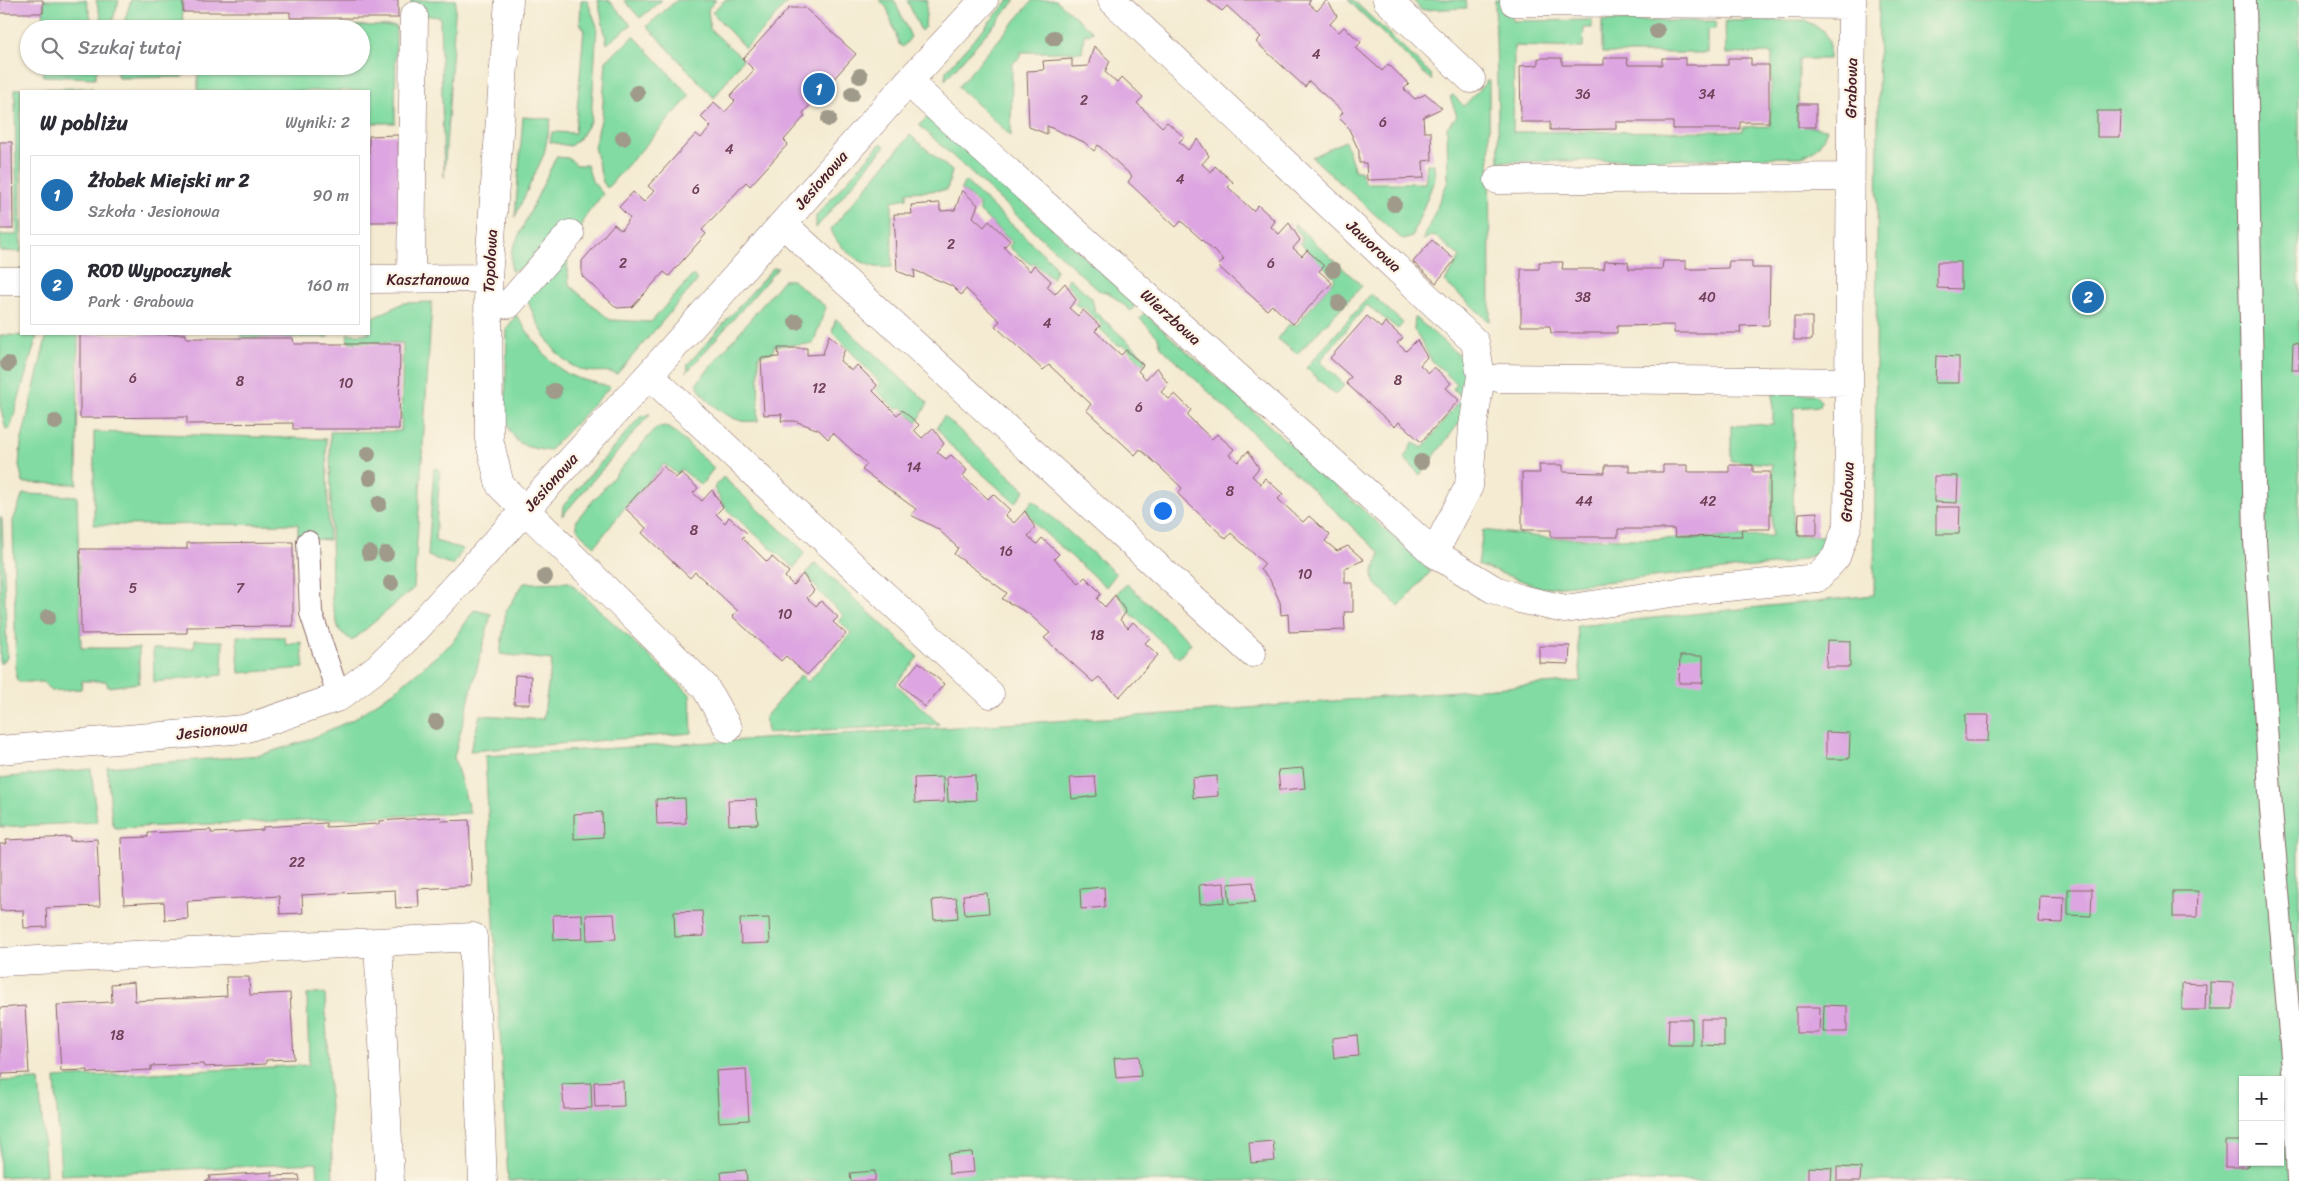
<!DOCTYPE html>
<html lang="pl">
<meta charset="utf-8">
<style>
body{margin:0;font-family:Sriracha,sans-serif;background:#f2f2f3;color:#2b2b33}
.controls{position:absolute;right:15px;bottom:15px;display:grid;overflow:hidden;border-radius:0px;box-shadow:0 1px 4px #0004}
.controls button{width:45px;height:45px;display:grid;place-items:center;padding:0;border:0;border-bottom:1px solid #e1e1e2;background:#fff;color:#2b2b33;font:25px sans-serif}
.you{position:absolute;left:1162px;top:510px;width:18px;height:18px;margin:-12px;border:4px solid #fff;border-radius:50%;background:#1a73e8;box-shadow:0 0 0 8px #1a73e833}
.badge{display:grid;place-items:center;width:32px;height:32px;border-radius:50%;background:#1f6fb2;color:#fff;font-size:16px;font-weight:700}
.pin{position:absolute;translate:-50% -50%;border:2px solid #fff;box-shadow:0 1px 5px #0006}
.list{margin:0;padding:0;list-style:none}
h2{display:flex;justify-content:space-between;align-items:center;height:65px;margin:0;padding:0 20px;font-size:21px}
h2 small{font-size:16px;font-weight:400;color:#7c7c81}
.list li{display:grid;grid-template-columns:32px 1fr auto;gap:15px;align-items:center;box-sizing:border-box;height:80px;margin:0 10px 10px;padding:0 10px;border:1px solid #e1e1e2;border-radius:0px}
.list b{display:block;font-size:19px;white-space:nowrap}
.list p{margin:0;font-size:16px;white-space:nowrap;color:#7c7c81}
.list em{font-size:16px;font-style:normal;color:#7c7c81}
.icon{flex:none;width:28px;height:28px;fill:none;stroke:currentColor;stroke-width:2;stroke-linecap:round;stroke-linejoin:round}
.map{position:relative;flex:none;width:2299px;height:1181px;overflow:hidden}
.search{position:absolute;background:#fff;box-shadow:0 1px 4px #0004;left:20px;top:20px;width:350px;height:55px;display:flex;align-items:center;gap:12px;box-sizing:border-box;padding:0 18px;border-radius:28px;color:#7c7c81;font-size:19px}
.panel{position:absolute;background:#fff;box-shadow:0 1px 4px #0004;left:20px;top:90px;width:350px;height:245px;border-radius:0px}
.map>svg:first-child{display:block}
.green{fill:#81dba2;stroke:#667d66;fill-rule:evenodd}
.building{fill:#dda5e1}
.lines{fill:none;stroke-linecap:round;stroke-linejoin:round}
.service-casing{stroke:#866665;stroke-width:24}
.minor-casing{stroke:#866665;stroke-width:29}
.service{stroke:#fff;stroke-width:22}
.minor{stroke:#fff;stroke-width:28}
.tree{fill:#9f9a8a}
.labels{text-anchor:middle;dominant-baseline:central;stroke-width:4.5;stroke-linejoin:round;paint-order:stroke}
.number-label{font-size:14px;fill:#6f4058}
.street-label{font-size:16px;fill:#4a1f2b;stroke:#fcf5e5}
</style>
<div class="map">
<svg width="2299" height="1181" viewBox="0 0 2299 1181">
<rect width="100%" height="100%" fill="#fcf5e5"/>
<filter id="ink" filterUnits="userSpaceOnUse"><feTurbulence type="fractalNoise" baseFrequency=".02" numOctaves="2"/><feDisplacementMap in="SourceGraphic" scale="10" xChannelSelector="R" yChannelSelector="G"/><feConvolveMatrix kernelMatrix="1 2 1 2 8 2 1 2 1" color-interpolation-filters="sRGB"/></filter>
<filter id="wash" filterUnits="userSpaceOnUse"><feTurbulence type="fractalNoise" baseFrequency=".0096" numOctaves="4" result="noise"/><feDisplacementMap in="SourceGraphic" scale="20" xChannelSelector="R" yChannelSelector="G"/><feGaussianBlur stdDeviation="1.12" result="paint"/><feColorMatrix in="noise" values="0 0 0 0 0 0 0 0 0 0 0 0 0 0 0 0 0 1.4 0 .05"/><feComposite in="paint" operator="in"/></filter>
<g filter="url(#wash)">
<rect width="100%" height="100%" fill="#f4ebd2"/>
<path class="green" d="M44,0H86L94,29H43Z
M96,0H119L110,29H104Z
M131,0H182L183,29H122Z
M411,0H456L444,178L440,17L411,14Z
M581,0H587L597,26L591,120L579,139L570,146L550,142L552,132L575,133L584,29L580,23Z
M598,0H609L631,25L607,44Z
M624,0H662L640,18Z
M677,0H716L708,9L710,29L743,59L714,98L647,26Z
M725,0H789L766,27L745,48L712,12Z
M879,0H894L911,37L903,47L899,44L887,8Z
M907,0H927L925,27L921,31Z
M1009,0H1016L945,80L946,71Z
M1033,0H1056L1093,32L1084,35L1082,52H1020V57L1012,64L1011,136L958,87Z
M1348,0H1353L1431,74L1432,81Z
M1413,0H1466L1467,8L1421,10Z
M1495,0H1512V21L1592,20V28H1584L1583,48L1514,46L1513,132L1743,131V127L1770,126L1772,53L1726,54L1725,21L1805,20L1824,31L1829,41V59H1799L1798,126L1827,129C1822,143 1816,151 1802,157L1499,162Z
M1879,0H2299V1181H508L485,756L1185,713L1581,681L1577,626L1874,595ZM2243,1080H2280V1162H2243Z
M1602,21H1716L1715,29L1707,30V53H1602Z
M198,24L396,26L395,123H369V91H198V66H361V29H198Z
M634,36L690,96L607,188L603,182L594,147L602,116L606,61Z
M43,66H98L95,78L43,76Z
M115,66H183V77L118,78Z
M1489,79L1490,322L1445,282L1460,257L1434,235L1423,240L1448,181L1447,127L1457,116L1450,97L1453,95L1464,106Z
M92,88L91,91H21V252L0,251V235H17L15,89Z
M929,116L1136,304L1131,311L1109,293L1098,290L919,125Z
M523,117L551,119L544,154L515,217Z
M910,135L952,171L947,190L907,192V198L892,201V267C887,267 881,268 876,267C858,263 836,246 831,229Z
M1345,141L1355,171H1360L1365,183H1425L1427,164H1434L1435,178L1412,237L1403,240L1312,157Z
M881,143L885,146L816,228V216Z
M556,157L568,158L577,165H587L592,181L603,194L585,217L578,238L529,267L511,271V252Z
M965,181L1053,263L1056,270L1052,279L1034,263L1031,265L1009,247L1012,242L979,211V204L961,189Z
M1295,224L1362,286L1297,354L1278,339L1288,325H1297L1335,278L1301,244L1302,238L1295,227Z
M567,259L569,285L610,320L651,322L693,275L698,280L617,374C605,369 593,374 582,370C554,361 537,324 527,299Z
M773,268H778L687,372L688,364Z
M1069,278L1092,298L1095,312L1146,358L1144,365L1125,346L1117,345L1100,329L1102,325L1083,307L1081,308L1075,304L1078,299L1066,282Z
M783,280H792L826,307L813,344L774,346L773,352L759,355L758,421C753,421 747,422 742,421C725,417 702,400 697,383Z
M1371,294L1403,323L1398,329L1367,305L1320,361L1345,385L1335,395L1306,368Z
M432,302L414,588L352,641L339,630L332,603L330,432L401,431L403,343L348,342L347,334H369V320L403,303Z
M1144,313L1431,571L1399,607L1374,582L1373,573L1380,553L1161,347L1158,337L1140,319Z
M516,315C531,336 546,362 568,374C581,381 596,382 610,387L549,451L528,447L518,442L511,433L505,418L507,328Z
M1415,317L1470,365L1462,419L1420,475L1404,458L1413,443L1423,448L1462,397L1453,389L1456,383L1431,360L1419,337L1414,330Z
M836,319L928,403L917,423L902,407L896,409L877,391L880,383L832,331Z
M47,334H78L77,484L23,483L19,465L21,443Z
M241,334H328V337L241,338Z
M0,335L37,336L10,429H6L0,406Z
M1773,393L1814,394L1821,401L1820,406L1794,408L1793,536H1828L1818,554L1783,564L1542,588L1478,565L1483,530L1549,538L1650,539L1772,536V464L1731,461V426L1773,424Z
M650,414L562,516L563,506L640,417Z
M944,416L1025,490L1015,503L948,443L937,427Z
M664,426L671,429L714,468L701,485L681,469L677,474L664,464L623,510L595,546C587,539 573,531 577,519L656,428Z
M94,432L326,439L329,540L298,538V524L94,525Z
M434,468L440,470L435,541L463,549L453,565L428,556Z
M723,477L805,552L794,568L725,508L714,488Z
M23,494L77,496L81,648H139V683L108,687L106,681H82L81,689L51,691L43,682H19L16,678L13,521Z
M1033,500L1116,574L1106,587L1037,526L1026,509Z
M0,517L2,519L7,658L0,664Z
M815,563L918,657L896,684L939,724L767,733L765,717L801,675L808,682L851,633L840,622L843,615L820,593L806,573Z
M569,582L690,694L692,733L470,751L480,715L543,719L552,660L500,654L506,611L524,583Z
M1127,584L1191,643L1179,658L1130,613L1117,593Z
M474,610L491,614L454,757L470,813L115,828L112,821L107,767L260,755L305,741L354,719L398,688L452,643Z
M237,636L285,637L286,645L301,642L304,668L239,673Z
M195,640L223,641L222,675L154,682L153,649L194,648Z
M91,769L97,822L0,827V778Z
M325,993L333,1181H318L317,1163L61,1175L55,1078L309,1065L307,995Z
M39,1080L46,1175L0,1177V1081Z"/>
<g id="blocks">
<path class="building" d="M0,0H43V13H0Z
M183,0H398V18H290V12H183Z
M1207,0H1311L1308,3L1317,11L1327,0L1337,16L1330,24L1339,32L1344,27L1361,42L1356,48L1382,71L1388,64L1409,84L1404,89L1415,99L1426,94L1442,108L1423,117L1424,132H1431L1432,160L1423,161L1424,178L1367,180L1366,163H1359V151L1348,127L1339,118L1343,112L1309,81L1305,87L1256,42L1261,37L1227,6L1222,11Z
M789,8H805L856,54L803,113L805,116L784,140L788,144L750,186L746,182L702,230L706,234L669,276L664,272L632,307L617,308L582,276V261L614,224L621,230L630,218L619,207L633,192L644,202L654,191L648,186L696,134L701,138L711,127L701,117L714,102L725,112L735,101L730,96L754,70L743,59Z
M1094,46L1110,61L1105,72L1117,83L1122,77L1143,97L1137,103L1162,127L1167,122L1184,137L1179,142L1188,150L1198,139L1209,156L1202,164L1211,172L1215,166L1233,182L1228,187L1253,211L1258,205L1275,221L1271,227L1279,234L1289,223L1300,240L1293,248L1302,256L1307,250L1324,266L1319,271L1332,283L1293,324L1272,305L1267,310L1218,266L1224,260L1181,221L1176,227L1128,182L1132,176L1098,145L1094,151L1084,142L1047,126V134L1029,127L1027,71L1044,70L1043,61L1072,59V67L1088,66Z
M1538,58H1562V65H1604V58H1627L1628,65H1662V58H1685V65H1728V58H1751V65H1769V122H1740V129H1673V122H1616V129L1550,130V122H1521L1520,66L1538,65Z
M1798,104H1816V127H1798Z
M2097,111H2121L2120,137H2097Z
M398,135L399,222H369V136Z
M0,142H12L13,229H0Z
M962,190L978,205L973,217L984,227L989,221L1010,241L1004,247L1030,271L1034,265L1051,281L1047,287L1055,294L1065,283L1076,300L1069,308L1078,316L1083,310L1100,326L1095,331L1121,355L1126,350L1143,365L1138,371L1146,379L1157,367L1168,384L1161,392L1169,399L1175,394L1191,410L1187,415L1199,427L1212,439L1217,434L1234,449L1229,455L1238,462L1248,451L1259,468L1252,476L1261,484L1265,478L1283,494L1278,499L1303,522L1309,516L1330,535L1325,541L1337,551L1348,546L1364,560L1345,568V583H1353V612H1344L1345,630L1289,632L1288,614L1281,615L1280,602L1269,578L1260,570L1265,564L1231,533L1226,539L1178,494L1182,488L1161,468L1140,449L1135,455L1086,410L1091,404L1049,365L1043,370L995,326L1000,321L966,289L961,295L952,286L914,270L915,278L897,271L894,214H912L911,205L940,203V211L955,210Z
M1432,240L1455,260L1436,283L1413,262Z
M1605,261L1628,262L1629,269H1662L1663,261H1686V269H1697L1728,268L1729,261H1752V268H1770L1769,325L1740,326L1741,333H1674V325L1617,326V333H1551L1550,326H1521V269H1539V262H1563L1562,269H1604Z
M1937,262H1961V289L1937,288Z
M1367,316L1381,328L1385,322L1403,338L1397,343L1406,351L1417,340L1427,357L1420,365L1429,373L1434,367L1451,383L1446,388L1459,400L1421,442L1399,422L1395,427L1346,383L1351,377L1330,358Z
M1794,317H1812V340H1794Z
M80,334H186V338H293L294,344H400L399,429H293V423L187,424V417L80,418Z
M829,335L845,349L840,361L852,371L857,365L877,385L873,391L897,415L902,410L917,423L919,425L914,430L922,438L933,428L944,444L937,452L946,459L951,455L967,470L963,476L988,499L993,494L1010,510L1005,515L1014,523L1025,511L1035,528L1028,536L1037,544L1042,538L1059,554L1054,559L1079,583L1085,577L1101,593L1097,599L1105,607L1115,595L1126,612L1120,620L1128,628L1133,622L1150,638L1145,643L1158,655L1119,697L1099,677L1093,682L1044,638L1050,633L1028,613L1002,599L1007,593L954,554L958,548L938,529L911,515L916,509L862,470L867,464L833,433L828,439L819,430L795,421H781L782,414L764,415L761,358L779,357L778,348H807V355L823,354Z
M2293,343L2299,344V370H2292Z
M1936,356L1959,357V383H1935Z
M1539,465H1563V472L1605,473V465H1629V472H1663V465H1687V472H1729V465H1753V472H1770V529H1741L1742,536L1675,537L1674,529H1618V537H1551V530H1522V473H1540Z
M663,466L676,478L681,473L698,488L693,493L702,501L712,490L723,507L716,514L725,523L729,517L747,533L742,538L755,550L767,562L772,557L789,572L785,577L793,585L803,574L814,591L807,598L816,606L821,601L838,617L833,622L846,634L807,675L786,656L781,661L732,616L738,611L695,572L690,578L642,533L646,528L625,508Z
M1934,476H1958L1957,503L1934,502Z
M1936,507H1960L1959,534H1936Z
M1817,512V535H1798L1799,513Z
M293,542V626L187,627V633L81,634L80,549H187V543Z
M1827,640L1850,641V667H1826Z
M1539,646H1570L1569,664L1539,663Z
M1680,656H1703V683H1679Z
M919,662L944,684L925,707L900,684Z
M515,675L531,676L530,704H514Z
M1965,715H1989L1988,741H1965Z
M1826,732L1850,733L1849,759H1826Z
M1303,768L1305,788L1280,790L1278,770Z
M975,775L976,800L948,802L947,777Z
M1217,776L1218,796L1193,798L1192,778Z
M943,777L944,802L915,803L914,778Z
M1095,777L1097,796L1072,799L1070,778Z
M685,798L686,823L657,824L656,799Z
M756,799L758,824L729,825L728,800Z
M602,812L603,837L574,839V814Z
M441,817L442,821L469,820L472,886L418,889L419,907L396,908L395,890L302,895L303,913L280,914L279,896L187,901L188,919L165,920L164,902L124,904L121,838L148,837V833L211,830V833L237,832L263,830V827L326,823V827L379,824V821Z
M70,837V841L97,839L100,906L46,908L47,927L24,928L23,910L0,911V844H7L6,840Z
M1253,882L1255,902L1230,904L1228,884Z
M1224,883L1225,902L1200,904L1199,885Z
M1104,887L1105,907L1081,909L1080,889Z
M2068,889H2092L2091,916L2068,915Z
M2173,891H2198L2197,917H2173Z
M987,893L989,913L965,915L963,895Z
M2040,896L2064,897L2063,923L2039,922Z
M956,898L958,918L934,920L932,900Z
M702,911L704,936L675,937L674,912Z
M582,914L583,939L554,940L553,915Z
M614,914L616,939L587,940L586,915Z
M769,918L770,943L741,944L740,919Z
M226,977H249L250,995L290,993L294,1059L266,1060V1064L204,1067L203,1064L151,1066V1070L88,1073V1070L61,1071L57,1005L112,1002L111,984L134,982L135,1001L227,996Z
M2210,982L2233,983V1009H2210Z
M2182,983L2206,984L2205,1010H2182Z
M1824,1005L1847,1006V1032H1823Z
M25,1006L29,1073L2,1074V1078H0V1008Z
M1796,1007H1820L1819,1033H1796Z
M1669,1019H1692V1045H1668Z
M1701,1019H1724V1046L1701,1045Z
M1357,1035L1359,1056L1334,1058L1332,1038Z
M1139,1056L1141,1076L1116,1078L1114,1058Z
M746,1069L749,1120L719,1122L716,1071Z
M623,1081L624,1106L595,1107L594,1082Z
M591,1083L592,1108L564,1109L562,1084Z
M1273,1141L1275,1161L1251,1163L1249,1143Z
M2225,1141H2243V1162H2248V1167H2225Z
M972,1152L974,1172L949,1174L948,1154Z
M1808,1167L1832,1168L1831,1181H1808Z
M1837,1167L1861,1168L1860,1181H1837Z
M746,1170L747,1181H722L721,1172Z
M875,1171V1181H851L850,1173Z
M272,1172V1176L299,1175L300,1181H205L210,1179L209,1176Z"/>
</g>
</g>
<g filter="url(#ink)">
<use href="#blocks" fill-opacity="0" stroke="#866665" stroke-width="1"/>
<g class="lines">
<g class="service-casing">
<path id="service" d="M2245,0L2255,540L2271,809L2293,1069L2298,1181
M308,542L311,613L339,697"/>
</g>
<g class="minor-casing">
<path id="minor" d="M509,0L488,278L489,439L500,485L705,687L728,728
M1112,0L1475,342L1481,376L1473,426L1469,486L1434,553
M1387,0L1471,79
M1514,2L1852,5
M908,82L1434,553L1493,589L1520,599L1565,609L1678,592L1817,578L1836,557L1848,524L1852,0
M1498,180L1850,177
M783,224L1252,653
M369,279L488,278
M411,279L414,16
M0,281H21
M488,305L509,304L570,234
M649,375L990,694
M1499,378L1849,382
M0,750L244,729L339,697L377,668L417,628L649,375L908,82L984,0
M378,942L390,1181
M0,962L473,937L483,1181"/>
</g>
<use href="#service" class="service"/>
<use href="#minor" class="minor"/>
</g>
<g class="tree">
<circle cx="1657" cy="31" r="8"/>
<circle cx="1054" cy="38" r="8"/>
<circle cx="860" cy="76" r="8"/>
<circle cx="637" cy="93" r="8"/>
<circle cx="852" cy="94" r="8"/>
<circle cx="829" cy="119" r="8"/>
<circle cx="623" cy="138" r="8"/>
<circle cx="1394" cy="204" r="8"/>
<circle cx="1333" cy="270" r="8"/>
<circle cx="1339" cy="303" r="8"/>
<circle cx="796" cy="322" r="8"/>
<circle cx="8" cy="364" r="8"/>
<circle cx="554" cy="391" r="8"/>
<circle cx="55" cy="422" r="8"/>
<circle cx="368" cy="454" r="8"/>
<circle cx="1421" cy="462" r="8"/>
<circle cx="370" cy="478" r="8"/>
<circle cx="379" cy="504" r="8"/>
<circle cx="369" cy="553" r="8"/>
<circle cx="386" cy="554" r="8"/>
<circle cx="545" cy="577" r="8"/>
<circle cx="391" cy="583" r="8"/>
<circle cx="48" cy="617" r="8"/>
<circle cx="436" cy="722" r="8"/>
</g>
</g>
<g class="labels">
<g class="number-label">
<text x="1316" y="54">4</text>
<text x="1583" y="94">36</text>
<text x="1707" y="94">34</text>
<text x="1084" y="100">2</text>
<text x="1383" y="122">6</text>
<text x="729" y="149">4</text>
<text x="1180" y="179">4</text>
<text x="696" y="189">6</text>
<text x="951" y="244">2</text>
<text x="623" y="263">2</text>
<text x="1271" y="263">6</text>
<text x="1583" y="297">38</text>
<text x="1707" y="297">40</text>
<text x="1047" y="323">4</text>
<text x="133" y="378">6</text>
<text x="1398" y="380">8</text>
<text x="240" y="381">8</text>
<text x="346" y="383">10</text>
<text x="819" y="388">12</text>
<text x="1139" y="407">6</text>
<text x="914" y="467">14</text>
<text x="1230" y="491">8</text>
<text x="1584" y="501">44</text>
<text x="1708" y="501">42</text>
<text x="694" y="530">8</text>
<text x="1006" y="551">16</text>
<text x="1305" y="574">10</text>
<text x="133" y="588">5</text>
<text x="240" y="588">7</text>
<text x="785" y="614">10</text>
<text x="1097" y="635">18</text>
<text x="297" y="862">22</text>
<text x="117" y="1035">18</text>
</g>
<g class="street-label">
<text transform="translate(1851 88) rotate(-89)">Grabowa</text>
<text transform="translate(821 180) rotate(-49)">Jesionowa</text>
<text transform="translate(1374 246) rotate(43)">Jaworowa</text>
<text transform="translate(490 261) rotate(-87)">Topolowa</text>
<text x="428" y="279">Kasztanowa</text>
<text transform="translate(1171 317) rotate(42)">Wierzbowa</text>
<text transform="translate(551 482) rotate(-48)">Jesionowa</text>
<text transform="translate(1847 492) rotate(-88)">Grabowa</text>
<text transform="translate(212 730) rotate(-7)">Jesionowa</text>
</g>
</g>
</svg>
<div class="controls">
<button>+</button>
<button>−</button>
</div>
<div class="you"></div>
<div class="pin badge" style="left:819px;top:89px">1</div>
<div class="pin badge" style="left:2088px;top:297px">2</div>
<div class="search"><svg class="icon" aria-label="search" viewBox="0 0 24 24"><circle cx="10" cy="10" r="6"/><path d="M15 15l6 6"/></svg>Szukaj tutaj</div>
<section class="panel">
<h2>W pobliżu<small>Wyniki: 2</small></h2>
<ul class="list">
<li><span class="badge">1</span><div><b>Żłobek Miejski nr 2</b><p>Szkoła · Jesionowa</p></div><em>90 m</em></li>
<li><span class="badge">2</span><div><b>ROD Wypoczynek</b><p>Park · Grabowa</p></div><em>160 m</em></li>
</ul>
</section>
</div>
